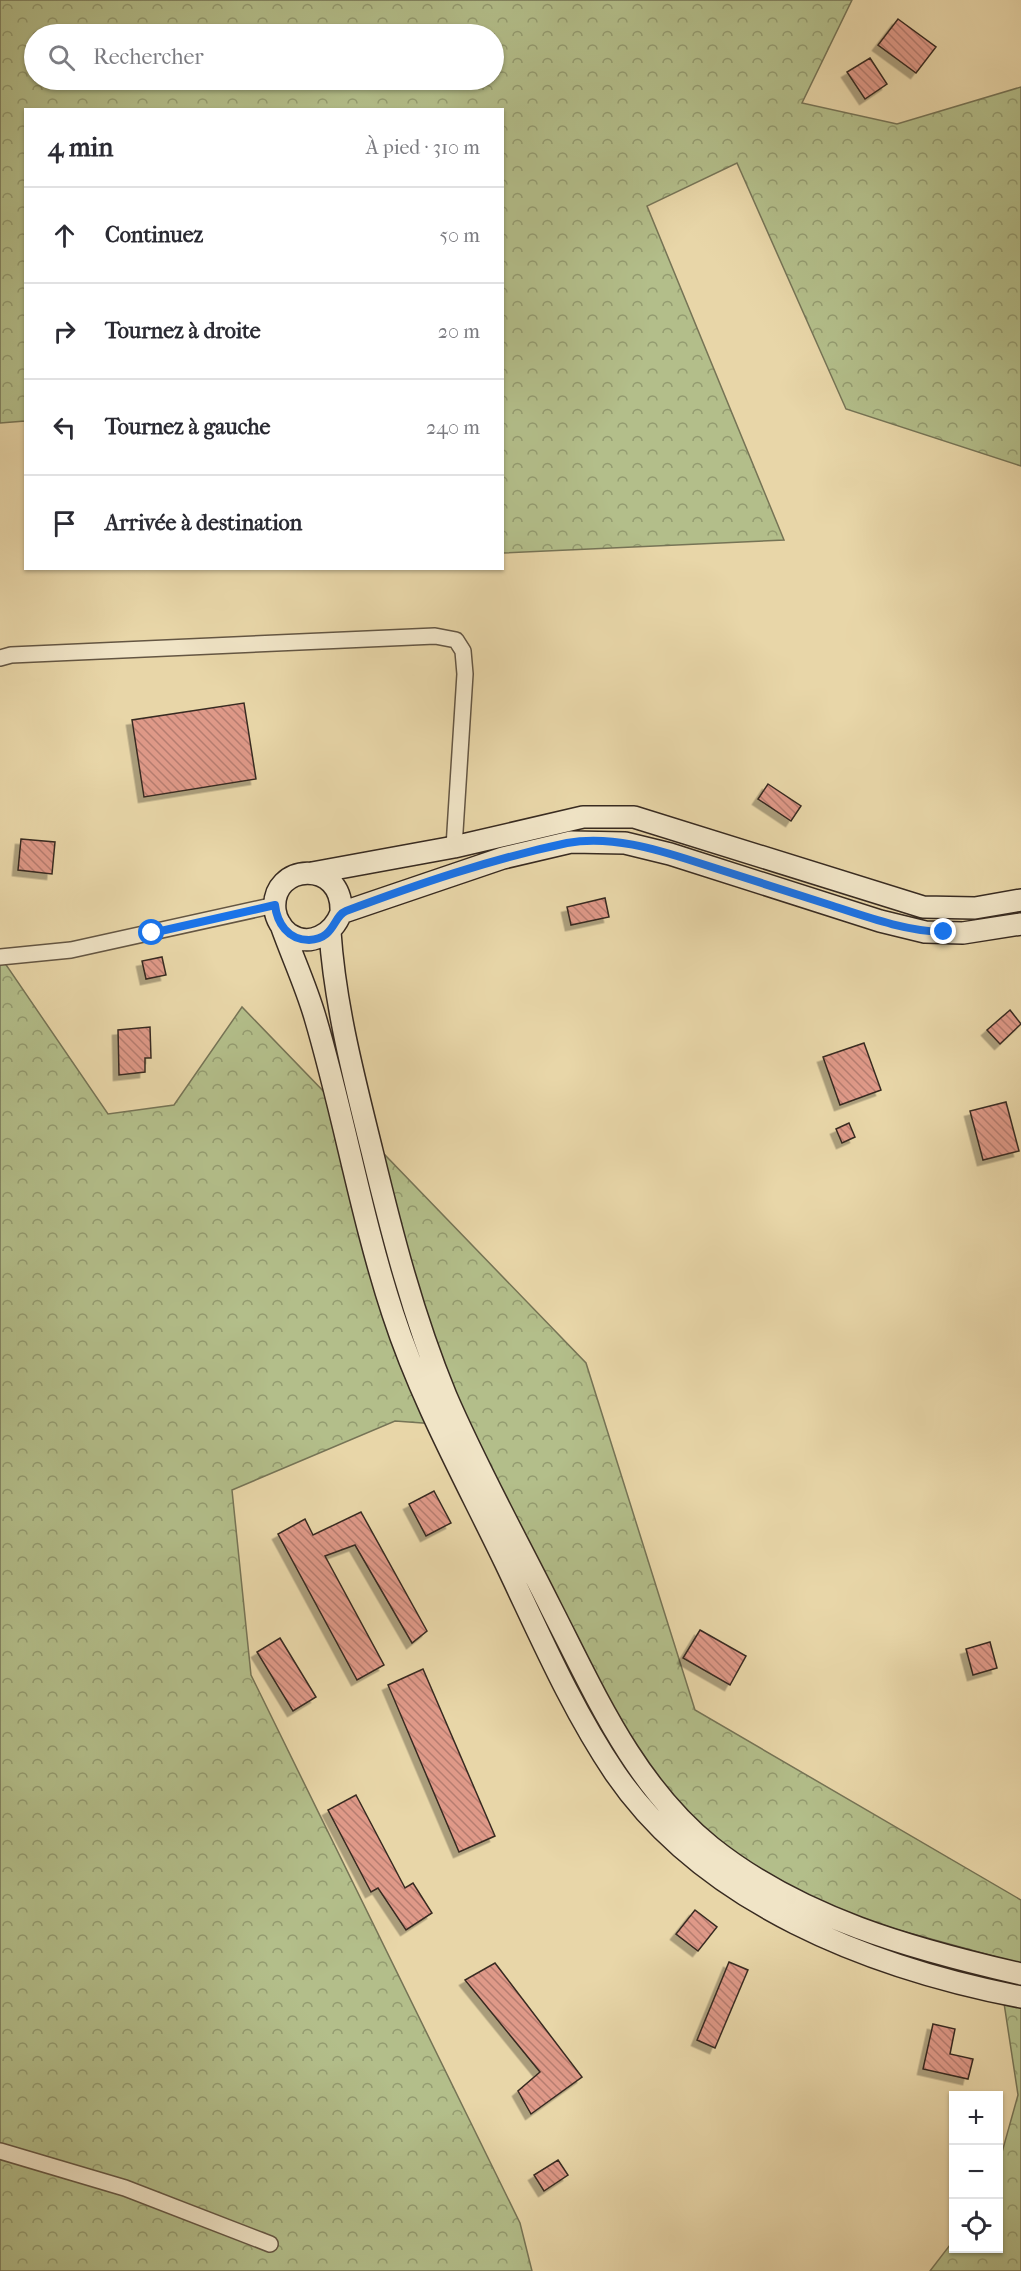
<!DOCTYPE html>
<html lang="fr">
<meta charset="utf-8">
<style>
body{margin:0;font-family:"IM FELL French Canon",serif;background:#f2f2f3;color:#2b2b33}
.controls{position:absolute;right:18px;bottom:18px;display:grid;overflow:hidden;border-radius:0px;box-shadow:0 2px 4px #0004}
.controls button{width:54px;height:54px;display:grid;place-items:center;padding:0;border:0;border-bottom:2px solid #e1e1e2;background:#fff;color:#2b2b33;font:30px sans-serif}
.stop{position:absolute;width:18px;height:18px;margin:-14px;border:4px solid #1a73e8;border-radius:50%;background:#fff}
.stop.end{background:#1a73e8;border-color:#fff;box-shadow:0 2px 6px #0008}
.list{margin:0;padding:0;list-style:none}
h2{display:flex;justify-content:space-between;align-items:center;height:78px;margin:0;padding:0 24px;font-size:26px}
h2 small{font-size:20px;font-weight:400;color:#7c7c81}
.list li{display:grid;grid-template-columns:39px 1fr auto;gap:18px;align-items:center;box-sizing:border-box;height:96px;padding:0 24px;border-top:2px solid #e1e1e2}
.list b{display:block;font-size:22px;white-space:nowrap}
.list em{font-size:20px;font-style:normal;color:#7c7c81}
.icon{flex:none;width:33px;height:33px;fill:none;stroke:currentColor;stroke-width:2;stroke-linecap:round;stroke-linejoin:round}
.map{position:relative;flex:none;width:1021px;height:2271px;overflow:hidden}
.search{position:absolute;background:#fff;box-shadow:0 2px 4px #0004;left:24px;top:24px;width:480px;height:66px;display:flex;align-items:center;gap:15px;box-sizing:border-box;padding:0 21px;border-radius:33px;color:#7c7c81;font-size:22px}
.panel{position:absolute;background:#fff;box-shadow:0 2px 4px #0004;left:24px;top:108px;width:480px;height:462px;border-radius:0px}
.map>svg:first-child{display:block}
.forest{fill:url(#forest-crowns);stroke:#767456;stroke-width:1.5;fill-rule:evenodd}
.building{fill:url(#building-back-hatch);stroke:#382b21;stroke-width:1.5;filter:url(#shadow)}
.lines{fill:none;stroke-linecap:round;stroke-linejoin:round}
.street-casing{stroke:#645643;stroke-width:18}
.secondary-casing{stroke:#382b21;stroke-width:24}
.street{stroke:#f0e4c6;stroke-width:15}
.secondary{stroke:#f0e4c6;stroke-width:21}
.route{stroke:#1a73e8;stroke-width:8}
</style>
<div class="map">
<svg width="1021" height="2271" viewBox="0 0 1021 2271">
<defs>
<pattern id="forest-crowns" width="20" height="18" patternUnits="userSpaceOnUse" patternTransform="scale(1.5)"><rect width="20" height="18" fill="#b3be8a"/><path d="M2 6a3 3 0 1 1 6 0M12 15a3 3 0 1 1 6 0" fill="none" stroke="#939b70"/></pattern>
<pattern id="building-back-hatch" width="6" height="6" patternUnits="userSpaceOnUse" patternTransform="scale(1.5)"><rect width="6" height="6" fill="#df9988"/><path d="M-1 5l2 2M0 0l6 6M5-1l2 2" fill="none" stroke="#b67d6f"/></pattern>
<filter id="shadow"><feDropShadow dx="-5.5" dy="5.5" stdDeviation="0" flood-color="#0004"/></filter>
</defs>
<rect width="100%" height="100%" fill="#e8d6a8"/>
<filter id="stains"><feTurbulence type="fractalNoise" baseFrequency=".00333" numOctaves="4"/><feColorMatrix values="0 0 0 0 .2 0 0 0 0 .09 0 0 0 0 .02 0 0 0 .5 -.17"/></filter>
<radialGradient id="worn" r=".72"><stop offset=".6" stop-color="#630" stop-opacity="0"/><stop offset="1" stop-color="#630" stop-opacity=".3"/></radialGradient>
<path class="forest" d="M0,0H852L802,103L897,124L1021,87V466L846,409L737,163L647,206L784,540L503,553L502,110H26L25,421L0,423ZM34,34H494V80H34Z
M0,956L108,1114L174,1105L242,1007L586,1363L695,1710L1021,1900V2271H930L953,2241L954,2248H998L999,2163L1018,2095L997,1957L724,1882L567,1641L464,1426L395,1421L232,1490L251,1675L520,2223L532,2271H0Z"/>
<path class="building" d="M898,19L936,47L916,73L878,45Z
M870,58L887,84L865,99L847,72Z
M244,703L256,779L144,797L132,720Z
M768,784L801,806L791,821L758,799Z
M21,839L55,842L52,874L18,870Z
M605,898L609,917L571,925L567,907Z
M162,957L166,975L146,979L142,961Z
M1010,1010L1021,1024L1000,1044L987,1030Z
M150,1027L151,1058H145V1072L119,1075L118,1030Z
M864,1043L881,1090L840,1105L823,1057Z
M1006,1102L1019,1151L983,1160L970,1111Z
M849,1123L855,1137L842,1143L836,1129Z
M434,1491L451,1523L426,1536L409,1504Z
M361,1512L427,1631L412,1643L355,1545L325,1556L384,1665L357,1680L278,1534L305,1519L313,1535Z
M700,1630L746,1656L730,1685L683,1658Z
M280,1638L316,1697L293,1711L257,1652Z
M990,1642L997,1668L973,1675L966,1649Z
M423,1669L495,1836L459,1852L388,1685Z
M356,1795L405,1888L413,1883L432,1913L406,1930L378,1888L371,1892L328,1810Z
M695,1910L717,1927L698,1951L676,1934Z
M729,1962L748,1970L715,2048L697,2040Z
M495,1963L582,2077L531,2114L518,2091L540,2072L465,1980Z
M933,2024L955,2029L950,2054L973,2059L968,2079L923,2069Z
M558,2160L568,2175L544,2191L534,2175Z"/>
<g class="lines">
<g class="street-casing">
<path id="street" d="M0,658L11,655L435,636L456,640L463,651L465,674L454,847
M0,957L71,950L275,905
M0,2151L125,2188L270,2244"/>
</g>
<g class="secondary-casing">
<path id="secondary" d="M312,873L454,847L583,817H634L923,907L975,908L1021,900
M341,913C344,858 270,863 275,910C276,919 282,929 289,934C310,948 333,934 341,913L503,858L571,842L625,843L670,854L880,921L925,932L963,933L1021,924
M281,925C292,956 306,986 315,1017C344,1115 361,1217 393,1314C421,1400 466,1481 505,1562C539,1633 571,1708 615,1773C705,1904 871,1968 1021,1997
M330,932C335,1006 354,1078 372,1151C392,1234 413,1316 446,1396C477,1468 516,1538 551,1608C595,1694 634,1785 711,1847C800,1918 912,1949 1021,1974"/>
</g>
<use href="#street" class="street"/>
<use href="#secondary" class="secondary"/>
</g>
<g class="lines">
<path class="route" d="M152,933L275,905C277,923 288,940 309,940C335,939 333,916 346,911C418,884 491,859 567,843C610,835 656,849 696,862C741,876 785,891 830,905C867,917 905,931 944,932"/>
</g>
<rect width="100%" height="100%" filter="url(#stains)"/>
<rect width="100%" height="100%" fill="url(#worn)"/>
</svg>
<div class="controls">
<button>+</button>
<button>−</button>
<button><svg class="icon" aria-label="locate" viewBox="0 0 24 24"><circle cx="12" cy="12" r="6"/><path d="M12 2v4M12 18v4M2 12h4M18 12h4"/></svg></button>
</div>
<div class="stop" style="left:152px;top:933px"></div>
<div class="stop end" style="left:944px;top:932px"></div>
<div class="search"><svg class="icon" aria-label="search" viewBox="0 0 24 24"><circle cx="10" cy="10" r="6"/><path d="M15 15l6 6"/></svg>Rechercher</div>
<section class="panel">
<h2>4 min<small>À pied · 310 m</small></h2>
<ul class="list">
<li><svg class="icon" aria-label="ahead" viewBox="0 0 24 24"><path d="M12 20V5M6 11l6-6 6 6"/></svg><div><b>Continuez</b></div><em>50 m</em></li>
<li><svg class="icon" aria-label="right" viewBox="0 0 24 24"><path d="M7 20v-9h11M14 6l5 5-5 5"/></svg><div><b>Tournez à droite</b></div><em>20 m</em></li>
<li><svg class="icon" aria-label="left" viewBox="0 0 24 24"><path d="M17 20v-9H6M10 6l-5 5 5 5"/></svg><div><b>Tournez à gauche</b></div><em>240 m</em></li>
<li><svg class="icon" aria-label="arrive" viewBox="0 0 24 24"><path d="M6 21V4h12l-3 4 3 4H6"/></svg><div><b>Arrivée à destination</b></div></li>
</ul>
</section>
</div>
